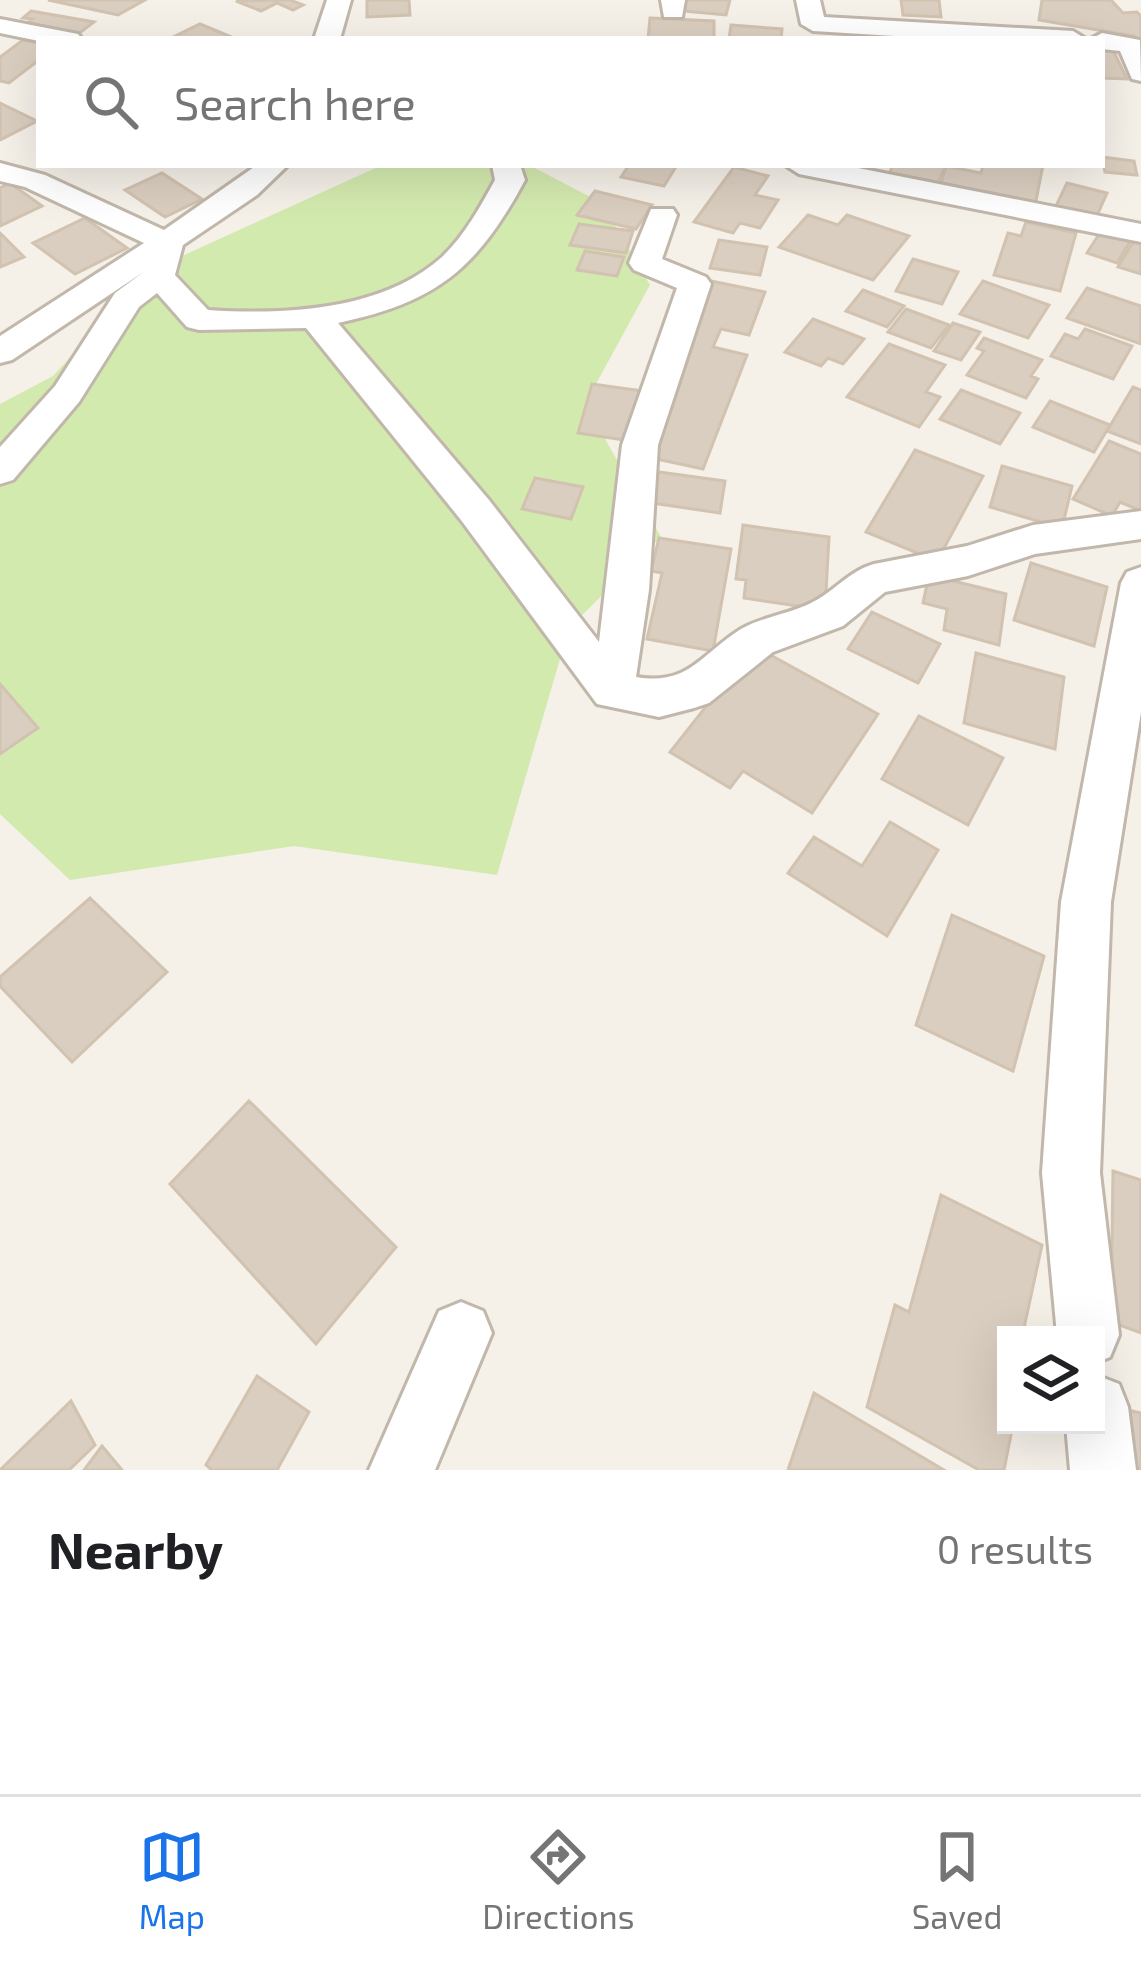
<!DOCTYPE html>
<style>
body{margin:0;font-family:"Exo 2",sans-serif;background:#f6f6f6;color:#202124}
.controls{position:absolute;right:36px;bottom:36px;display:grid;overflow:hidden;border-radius:0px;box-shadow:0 12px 48px #0002}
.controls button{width:108px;height:108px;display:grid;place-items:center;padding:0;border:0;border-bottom:3px solid #e0e0e0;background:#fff;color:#202124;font:60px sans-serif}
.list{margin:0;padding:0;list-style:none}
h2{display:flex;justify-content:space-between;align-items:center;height:156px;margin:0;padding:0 48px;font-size:51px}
h2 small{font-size:39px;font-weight:400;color:#757577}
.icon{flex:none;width:66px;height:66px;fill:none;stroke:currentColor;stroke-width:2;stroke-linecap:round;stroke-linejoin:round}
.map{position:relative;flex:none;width:1141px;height:1470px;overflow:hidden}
.search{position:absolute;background:#fff;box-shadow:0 12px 48px #0002;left:36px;right:36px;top:36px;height:132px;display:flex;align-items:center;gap:30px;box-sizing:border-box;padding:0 42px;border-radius:0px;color:#757577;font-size:45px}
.sheet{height:324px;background:#fff}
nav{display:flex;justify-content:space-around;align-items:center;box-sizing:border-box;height:168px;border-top:3px solid #e0e0e0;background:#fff;font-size:33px;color:#757577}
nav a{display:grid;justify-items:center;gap:6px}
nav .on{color:#1a73e8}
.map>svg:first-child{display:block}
.green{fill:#d3eaaf}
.building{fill:#dacec0;stroke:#d2c2b0;stroke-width:3}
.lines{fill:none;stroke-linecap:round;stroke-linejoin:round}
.minor-casing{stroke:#c1b7aa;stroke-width:6}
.minor{fill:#fff;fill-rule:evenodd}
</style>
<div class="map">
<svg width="1141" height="1470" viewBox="0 0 1141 1470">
<rect width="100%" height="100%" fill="#f5f0e8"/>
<path class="green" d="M382,165H529L602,203L650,285L585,404L661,537L569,628L497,875L294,846L70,880L0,814V404L53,376L149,271Z"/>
<path class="building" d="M48,0H145L118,15Z
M269,0H290L303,5L293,10L277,3L261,11L236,1Z
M367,0H409L410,15L367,17Z
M686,0H730L726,15L683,11Z
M901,0H939L941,17L903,15Z
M1042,0H1111L1123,13L1137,12L1141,16V67L1133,66L1134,36L1039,20Z
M31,11L94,22L77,35L24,25L32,19L23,18Z
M650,18L714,21V39H648Z
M200,24L236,39L173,37Z
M731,25L782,29L781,39H729Z
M23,40L39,43V60L9,83L0,81V57Z
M1102,50H1113L1127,79L1102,78Z
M0,103L37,121L0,140Z
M1102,157L1134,161L1137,175L1105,172Z
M629,165H677L664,186L621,177Z
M893,165H946L933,194L885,183Z
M983,165H1043L1034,211L938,194L946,166L981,173Z
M734,167L768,176L755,195L778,200L760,228L740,223L733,233L694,222Z
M162,173L202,199L165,217L125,190Z
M10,183L42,206L0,226V188Z
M1067,183L1107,193L1095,220L1054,210Z
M595,191L652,205L636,229L577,215Z
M808,215L838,225L847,215L909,236L873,280L779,247Z
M85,218L127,248L75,274L33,243Z
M1026,222L1076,233L1060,291L994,275L1008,233L1021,236Z
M579,224L633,231L626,253L570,245Z
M1101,231L1131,240L1117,263L1087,253Z
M0,233L24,257L0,267Z
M719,240L767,247L760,275L710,268Z
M1134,241L1141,243V274L1118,267Z
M585,251L624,257L617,276L577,270Z
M913,259L958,272L942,304L896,291Z
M711,281L765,292L749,335L721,329L713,347L747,355L703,469L652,458L648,426Z
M983,281L1049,305L1028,338L960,314Z
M1087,288L1141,306V344L1067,318Z
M863,290L904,306L887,327L846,311Z
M906,309L949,325L931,348L888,332Z
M813,319L864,339L843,364L828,358L821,366L785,352Z
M953,323L980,332L961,360L934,351Z
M1085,329L1132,346L1113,379L1051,356L1065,334L1078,339Z
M984,338L1042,360L1031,376L1038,379L1026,398L967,375L984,351L977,348Z
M889,344L945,365L926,392L940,397L919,427L847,397Z
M592,384L643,391L631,441L578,433Z
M1133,387L1141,390V444L1107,431Z
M961,390L1020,413L1000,444L940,419Z
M1050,401L1110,425L1094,452L1033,427Z
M1109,441L1141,454V511L1120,502L1112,516L1073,499Z
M915,450L983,476L937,561L866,532Z
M1002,466L1072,486L1062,528L990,507Z
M652,471L725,481L720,513L645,502Z
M535,478L583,487L571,519L522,509Z
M743,525L829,537L825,610L744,598L746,580L736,579Z
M659,538L731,549L713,651L647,639L662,573L651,571Z
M1031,563L1107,587L1094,646L1014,620Z
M929,575L1006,594L999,645L944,630L947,609L923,603Z
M872,612L940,644L918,683L848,649Z
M754,646L878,714L812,813L743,771L730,788L670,752Z
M976,653L1064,677L1055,749L964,723Z
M0,684L38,728L0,754Z
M919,716L1003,758L968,825L882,779Z
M890,822L938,850L887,936L788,873L814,837L862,866Z
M90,898L167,972L72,1062L0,986V977Z
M952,915L1044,956L1013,1071L916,1025Z
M249,1101L396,1247L316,1344L170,1184Z
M1113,1171L1141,1180V1333L1111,1322Z
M941,1195L1042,1245L1024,1328L1032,1335H1006V1425H1013L1004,1470H979L867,1407L895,1305L909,1312Z
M257,1376L309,1412L277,1470H212L206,1465Z
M814,1393L944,1470H788Z
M71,1401L95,1445L69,1470H0Z
M1128,1410L1141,1413V1470H1131Z
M102,1446L122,1470H84Z"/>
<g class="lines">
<g class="minor-casing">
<path id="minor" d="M327,0H351L340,39H314Z
M661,0H685L682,17H664Z
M796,0H820L824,17L1073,31L1086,39H943L813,31L801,24Z
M0,19L78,34L82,39L39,41L0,33Z
M1102,33L1140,40L1141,81L1132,79L1120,51L1102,49V39H1091Z
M0,163L45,175L164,230L257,165H288L257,195L183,245L175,275L208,310C284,315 382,311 442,257C465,235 480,207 495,180L492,165H520L525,180C477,269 437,302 338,323L489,500L599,642L622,445L677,288L634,270L629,263L651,209H673L677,215L662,259L706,277L711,284L658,445L649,590L636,677C689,686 701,654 741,629C762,617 789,614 811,603C834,592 849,571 874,564L967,546L1033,525L1141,511V539L1035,554L968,576L885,592L843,626L773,652L709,703L694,708L659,717L597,704L461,520L306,328L199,330L187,327L157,293L139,307L79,402L13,480L0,484V447L55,386L115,293L145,271L12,360L0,363V336L144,243L25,187L0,181Z
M785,165H843L1141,224V242L799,174Z
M1141,567V712L1111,902L1100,1173L1119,1335L1110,1357L1096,1363V1335H1057L1042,1173L1061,902L1121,583L1127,572Z
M461,1302L483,1311L492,1333L435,1470H369L439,1311Z
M1096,1375L1119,1384L1128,1407L1136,1470H1070L1066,1425H1096Z"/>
</g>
<use href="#minor" class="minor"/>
</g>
</svg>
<div class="controls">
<button><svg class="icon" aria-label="layers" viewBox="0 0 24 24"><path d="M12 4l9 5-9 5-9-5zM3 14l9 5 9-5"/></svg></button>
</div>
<div class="search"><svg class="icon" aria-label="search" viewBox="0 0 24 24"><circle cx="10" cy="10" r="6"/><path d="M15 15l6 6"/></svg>Search here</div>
</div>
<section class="sheet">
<h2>Nearby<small>0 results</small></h2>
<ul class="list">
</ul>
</section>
<nav>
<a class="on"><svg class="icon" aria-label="map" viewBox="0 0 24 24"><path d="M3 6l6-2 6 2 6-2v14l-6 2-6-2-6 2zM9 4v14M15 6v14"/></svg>Map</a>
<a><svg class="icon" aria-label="directions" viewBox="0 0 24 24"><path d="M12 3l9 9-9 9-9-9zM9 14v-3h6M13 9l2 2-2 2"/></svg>Directions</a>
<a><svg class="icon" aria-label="saved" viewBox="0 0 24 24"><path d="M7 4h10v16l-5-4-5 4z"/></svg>Saved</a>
</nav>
